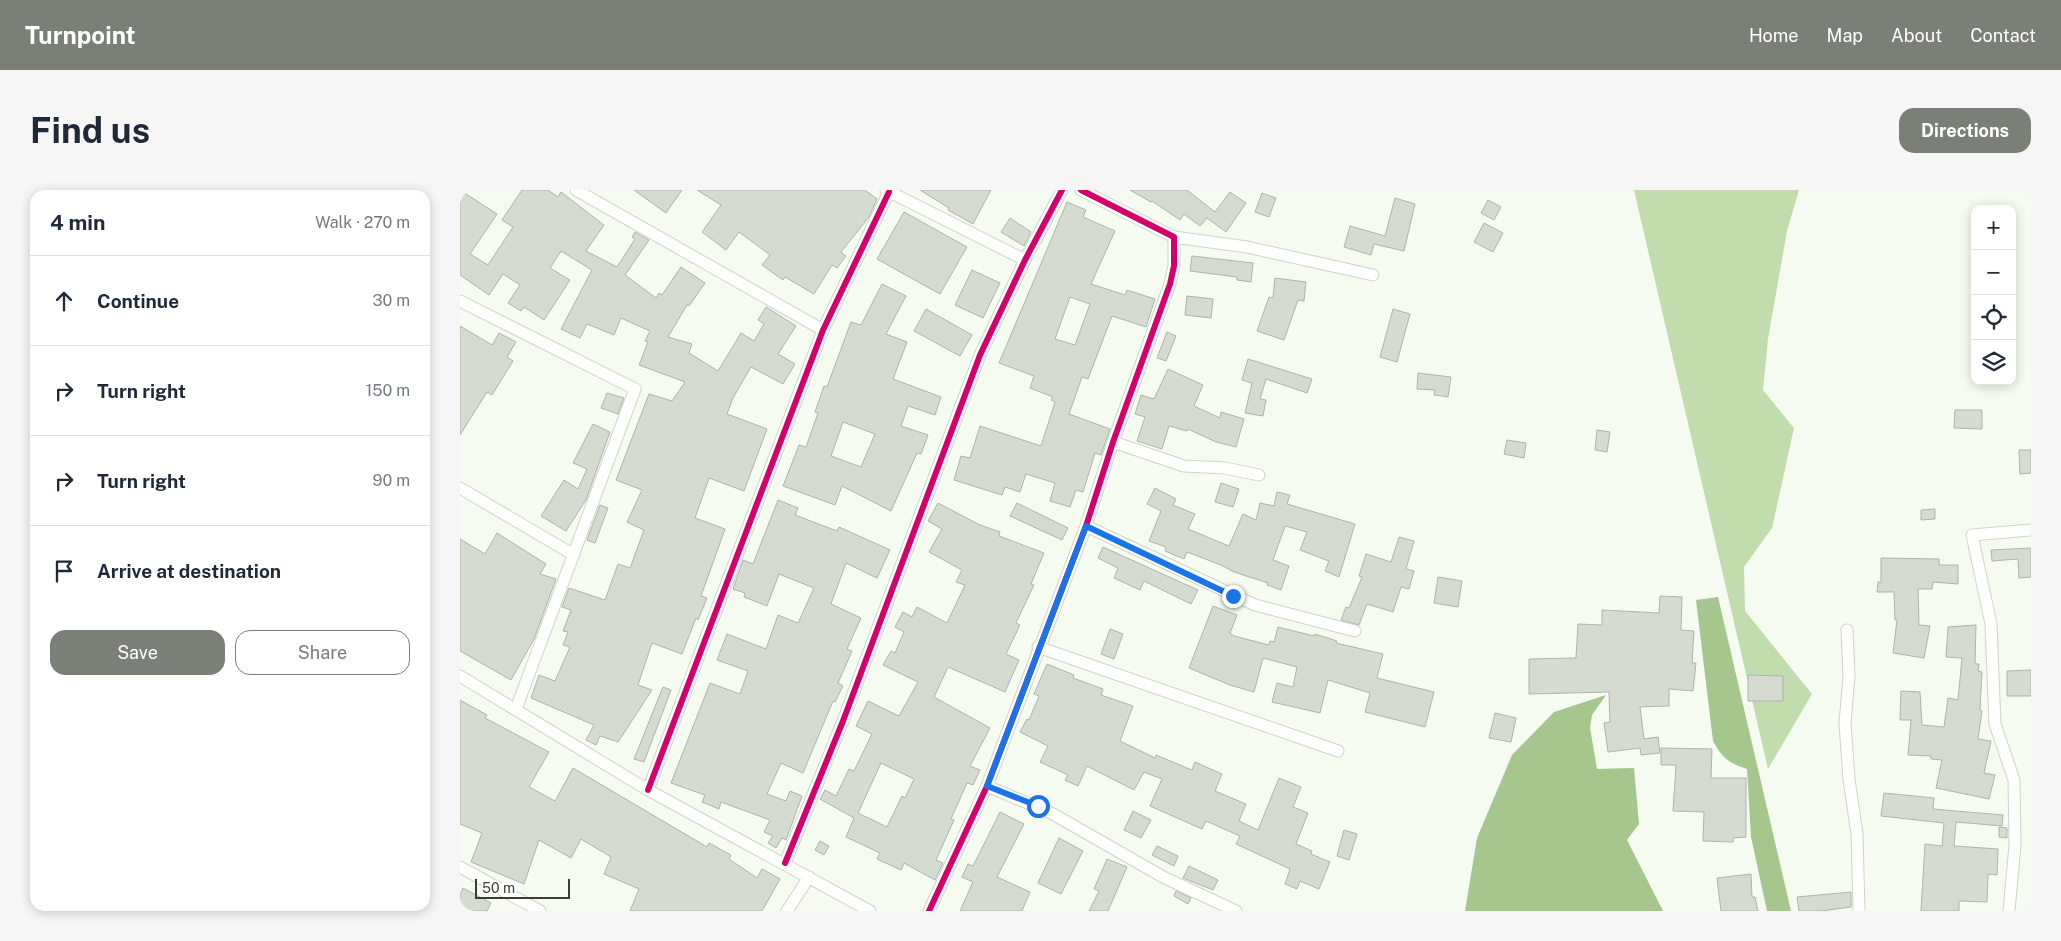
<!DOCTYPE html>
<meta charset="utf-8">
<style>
body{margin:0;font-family:"Public Sans",sans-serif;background:#f6f6f7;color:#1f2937}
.controls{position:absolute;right:15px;top:15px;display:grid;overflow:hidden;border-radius:10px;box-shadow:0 2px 12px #0003}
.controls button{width:45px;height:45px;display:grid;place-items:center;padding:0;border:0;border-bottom:1px solid #e0e1e3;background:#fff;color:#1f2937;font:25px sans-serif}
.scale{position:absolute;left:15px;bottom:12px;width:95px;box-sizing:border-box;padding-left:5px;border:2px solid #383d35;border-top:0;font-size:14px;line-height:18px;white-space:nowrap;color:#383d35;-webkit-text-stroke:4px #fff;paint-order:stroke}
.stop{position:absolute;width:15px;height:15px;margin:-11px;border:4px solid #1a73e8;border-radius:50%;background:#fff}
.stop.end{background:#1a73e8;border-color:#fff;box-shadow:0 1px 5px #0008}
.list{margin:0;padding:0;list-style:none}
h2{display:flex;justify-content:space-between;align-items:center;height:65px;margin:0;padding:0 20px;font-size:21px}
h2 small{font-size:16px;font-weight:400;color:#747a83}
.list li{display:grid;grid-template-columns:32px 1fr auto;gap:15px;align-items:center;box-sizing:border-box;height:90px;padding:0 20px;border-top:1px solid #e0e1e3}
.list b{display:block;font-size:19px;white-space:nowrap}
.list em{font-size:16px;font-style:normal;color:#747a83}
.actions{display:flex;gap:10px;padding:15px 20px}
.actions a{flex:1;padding:11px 0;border:1px solid #7a8077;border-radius:15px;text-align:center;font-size:18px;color:#7a8077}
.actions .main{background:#7a8077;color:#fff}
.icon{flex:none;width:28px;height:28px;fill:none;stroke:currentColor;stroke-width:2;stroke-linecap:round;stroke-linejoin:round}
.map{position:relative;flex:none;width:1571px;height:721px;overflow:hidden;border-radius:15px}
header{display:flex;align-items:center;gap:30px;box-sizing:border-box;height:70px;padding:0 25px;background:#7a8077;color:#fff}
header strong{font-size:24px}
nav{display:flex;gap:28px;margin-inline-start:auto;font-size:18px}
.intro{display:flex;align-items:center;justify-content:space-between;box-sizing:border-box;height:120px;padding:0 30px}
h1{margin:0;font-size:35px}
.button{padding:12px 22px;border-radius:15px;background:#7a8077;color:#fff;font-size:18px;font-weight:700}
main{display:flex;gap:30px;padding:0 30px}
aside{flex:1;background:#fff;border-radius:15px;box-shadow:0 2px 12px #0003}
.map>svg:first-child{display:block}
.forest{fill:#c1ddad}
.water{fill:#a5c68c}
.building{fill:#d6dbd2;stroke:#aeb3ab;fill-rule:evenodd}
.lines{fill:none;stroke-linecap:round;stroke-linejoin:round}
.minor-casing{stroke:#cfd4cc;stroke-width:13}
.minor{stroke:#fefefd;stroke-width:11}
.cycleway-casing{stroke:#fff;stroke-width:9}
.cycleway{stroke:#d6006c;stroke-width:6}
.route{stroke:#1a73e8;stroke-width:6}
</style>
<header>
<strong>Turnpoint</strong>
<nav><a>Home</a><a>Map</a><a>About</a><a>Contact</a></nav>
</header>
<div class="intro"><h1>Find us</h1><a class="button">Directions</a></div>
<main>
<aside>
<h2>4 min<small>Walk · 270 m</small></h2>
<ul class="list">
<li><svg class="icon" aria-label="ahead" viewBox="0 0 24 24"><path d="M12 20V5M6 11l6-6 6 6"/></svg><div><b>Continue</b></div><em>30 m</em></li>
<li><svg class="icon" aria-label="right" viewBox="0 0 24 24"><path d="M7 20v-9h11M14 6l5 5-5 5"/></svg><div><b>Turn right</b></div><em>150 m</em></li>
<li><svg class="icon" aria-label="right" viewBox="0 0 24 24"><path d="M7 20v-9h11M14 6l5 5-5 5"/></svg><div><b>Turn right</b></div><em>90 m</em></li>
<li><svg class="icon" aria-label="arrive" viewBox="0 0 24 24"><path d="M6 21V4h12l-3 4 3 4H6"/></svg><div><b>Arrive at destination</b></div></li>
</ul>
<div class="actions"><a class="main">Save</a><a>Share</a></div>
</aside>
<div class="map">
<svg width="1571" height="721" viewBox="0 0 1571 721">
<rect width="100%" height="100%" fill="#f5fbf1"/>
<path class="forest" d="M1174,0H1339L1327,41L1308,149L1303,200L1334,238L1312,338L1284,377L1285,421L1352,504L1308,579Z"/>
<path class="water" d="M1258,407L1331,721H1307L1291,647L1287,579C1269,573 1262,568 1253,551L1236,410Z
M1146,505L1132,525L1130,538L1137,579L1174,578L1179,634L1167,650L1203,721H1005L1017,648L1052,565L1094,522Z"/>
<path class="building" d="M0,0L37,24L10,64L28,75L53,37L42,30L62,0H88L98,7L101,2L144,35L126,61L157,77L175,49L172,47L175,42L189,50L165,85L196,108L199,103L202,105L221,77L245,93L229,116L227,115L208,147L232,154L229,163L258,181L281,143L294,151L304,134L298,130L306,117L336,136L318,164L335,174L323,194L291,177L273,208L267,224L307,239L284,301L249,288L235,328L265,339L241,406L247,408L238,430L236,428L222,464L192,453L178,495L192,500L158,552L140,546L136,555L126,550L134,535L71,508L79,485L95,491L110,457L103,455L108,442L103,441L111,420L102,417L109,398L145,410L158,374L170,378L184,340L167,332L182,300L156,290L189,204L212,211L225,192L179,175L188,152L185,151L190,141L161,128L154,145L127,134L120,148L101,139L132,80L101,61L90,78L110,90L84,130L64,117L61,121L48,113L60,95L43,84L29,105L0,85Z
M174,0H222L206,23Z
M237,0H405L417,9L409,27L381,62L386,66L377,78L372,75L354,104L325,87L323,90L302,75L310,65L279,42L266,60L242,42L261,15Z
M460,0H531L513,34L488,20L489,18Z
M670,0H727L755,22L770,2L786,13L766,42L747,28L740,36L724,24L720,30L692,11L691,12Z
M802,3L816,8L809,27L795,22Z
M935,8L955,14L944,61L914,54L911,65L884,57L890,36L925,46Z
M1028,10L1041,17L1034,30L1021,23Z
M607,12L626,20L623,27L655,41L631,94L665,105L667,100L695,109L686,137L652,126L628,189L622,187L609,224L650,239L641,265L635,263L623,302L616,300L610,317L590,311L595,293L566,284L560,302L545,297L542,305L494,290L501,266L510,268L520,236L581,256L595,212L591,210L593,207L570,198L574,186L539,173ZM610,107L630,114L615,155L595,149Z
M444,22L507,57L480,104L417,69Z
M550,28L571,42L564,56L541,42Z
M1024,33L1043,43L1033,62L1014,52Z
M732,66L793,73L791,92L777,90V87L730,81Z
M512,80L540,93L523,128L495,115Z
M815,88L846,92L844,111L838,110L824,150L797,141L809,107L813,108Z
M422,94L446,106L426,144L447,152L433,189L481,207L475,225L448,216L441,236L468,245L461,264L457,263L431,321L382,296L375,315L323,296L339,255L346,257L358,223L355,222L364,196L367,197L391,132L401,135ZM383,232L415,244L401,277L371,266Z
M727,106L753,109L751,128L725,125Z
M466,119L512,145L500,166L454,141Z
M933,119L950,124L937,172L920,167Z
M0,136L32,155L39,143L56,152L47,167L53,171L32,205L27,202L0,245Z
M707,142L716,146L706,171L697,168Z
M788,169L852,189L847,203L806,189L800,209L806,210L803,226L785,223L792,193L782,190Z
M708,179L743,195L734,216L760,228L761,222L784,229L776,257L756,252L728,239L727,241L709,236L702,259L677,251L685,227L675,224L681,205L694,209Z
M958,183L991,187L988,207L974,205L975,200L957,199Z
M147,203L164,208L158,224L141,218Z
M1495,220H1522V239L1494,238Z
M133,234L150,242L126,310L106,341L81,326L104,290L118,299L127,279L113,273Z
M1137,240L1150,242L1147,262L1135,260Z
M1047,250L1066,253L1064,268L1044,264Z
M1559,260H1571V283L1560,284Z
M761,293L779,299L773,317L755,312Z
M695,298L716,309L713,315L735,324L728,339L769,356L783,324L796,330L800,313L814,316L817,302L830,305L827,314L895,334L879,387L865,381L869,371L840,360L847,342L825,336L813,370L829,376L821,400L807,395L808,393L774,382L761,375L727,362L724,369L705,361L706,357L689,351L701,321L687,314Z
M318,310L338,318L335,325L377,341L379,337L430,360L417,388L386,373L371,414L401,428L387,459L392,461L378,493L383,496L375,512L373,511L343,583L321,573L307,604L326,611L330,601L342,606L326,650L322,648L316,658L308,653L313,646L304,642L310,630L261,612L259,619L242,612L245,605L211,593L250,493L280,504L288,481L257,470L267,444L306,459L318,425L338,433L354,398L319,384L307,416L284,407L285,403L273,399L283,370L293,374Z
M478,313L520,335L540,342L539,346L584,363L571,394L574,395L556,433L560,435L546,464L559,470L545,502L488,477L474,507L530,538L510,576L520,580L513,595L507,593L491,629L494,630L476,670L483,673L475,690L444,673L441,680L417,669L420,663L386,647L394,628L360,609L365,600L376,606L389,579L394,581L412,544L396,536L408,511L439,526L458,492L423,475L431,461L435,463L444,442L435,437L443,422L452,427L457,417L487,433L505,395L496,392L502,380L469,362L482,339L468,331ZM421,573L454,589L445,608L442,606L427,637L398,623Z
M557,313L608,338L602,350L550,326Z
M140,315L148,318L135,353L127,350Z
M1475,319V329L1461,330V320Z
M37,343L86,374L80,384L96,389L74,449L51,490L0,461V349L25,364Z
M939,347L954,351L946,379L954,381L949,399L941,397L933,422L907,414L899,435L881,430L886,417L889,418L902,387L899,386L906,364L931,372Z
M643,357L738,400L731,414L684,391L680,400L654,388L658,378L638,368Z
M1571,358V387L1559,388L1558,369L1532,371L1531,360Z
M1421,368L1479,369V375H1498V394L1473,392L1472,399H1458L1459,435L1470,436L1464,468L1433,463L1437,430H1435L1434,402H1417L1418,392H1421Z
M978,387L1002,391L998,417L974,413Z
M1200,406L1222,407L1221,440L1234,441L1232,473H1236L1233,501L1209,499V516L1180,517L1184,549L1198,547L1200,563L1181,565L1180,558L1148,562L1144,533L1150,532L1149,502L1069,504V469L1116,468L1118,434L1142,435V420L1199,423Z
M753,416L777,425L770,443L774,446L809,455L810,451L814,452L818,437L854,446L855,444L877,451L876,453L923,464L917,488L974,502L965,537L905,522L910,503L868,490L860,523L812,512L817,493L833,497L837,477L803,468L794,502L770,495L729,478Z
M1516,435L1515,474H1519L1518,481L1522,482L1520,520L1522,521L1518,549L1531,551L1524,583L1535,585L1529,609L1476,598L1482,570L1471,569V566L1448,565L1451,530H1440L1441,501L1460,502L1462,535L1484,537L1488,508L1498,510L1502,468L1486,467L1488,437Z
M650,439L663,444L654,469L641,464Z
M587,474L614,485L613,488L643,499L641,505L673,516L660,551L695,568L696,565L732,580L735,572L762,584L755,601L786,614L779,631L798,640L819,588L841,597L833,617L848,623L836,654L852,661L851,664L870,672L859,699L840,691L837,699L825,694L830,679L776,654L780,646L746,631L742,639L690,616L702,589L684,582L674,600L627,576L618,596L605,590L608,585L580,572L588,556L560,542L567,529L569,530L579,506L574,504Z
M1571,480V506H1547V481Z
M1288,485L1323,486V511H1288Z
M203,497L211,500L184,572L174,569Z
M0,510L27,525L25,528L89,562L69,597L95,611L113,578L247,657L249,653L271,665L269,669L297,688L302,679L320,689L302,721H170L179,699L144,684L151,667L121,649L111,668L79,650L64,694L11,672L22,643L0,634Z
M1035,523L1056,528L1051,552L1029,548Z
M1201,558L1252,559L1251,588H1286V647L1273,648V652L1243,651L1244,622L1213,621L1216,575H1201Z
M1424,603L1474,608L1473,619L1543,625L1542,636L1496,632L1494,656L1538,659L1537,685L1528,684L1527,712L1499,711V721H1461L1465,654L1482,656L1484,633L1421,626Z
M673,621L691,630L681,648L664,640Z
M540,622L564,634L537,687L570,702L562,721H500L513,692L502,687L508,674L513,676Z
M1539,637L1547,638V648L1539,647Z
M884,640L897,644L889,670L877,666Z
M599,648L623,661L601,704L578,693Z
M360,651L369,656L364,665L355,660Z
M697,656L718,666L714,676L692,665Z
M647,669L667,677L648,721H629L639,701L634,699Z
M729,676L758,690L753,700L723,688Z
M1291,684L1292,707H1295L1298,721H1261L1257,688Z
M3,698L31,713L27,721H0V705Z
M716,701L731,708L728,714L714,706Z
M1391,702V717L1361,721H1339L1337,707Z"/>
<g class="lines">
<g class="minor-casing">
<path id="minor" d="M116,0L363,140
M426,0L565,70
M714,47L787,57L913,85
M0,111L175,199L56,519
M653,252L724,276L765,278L799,285
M0,298L114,365
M626,336L795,415L895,441
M1387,440L1389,486L1385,533L1389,589L1397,644L1399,721
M578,457L878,561
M0,486L188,600L410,721
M527,596L593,624L705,688L776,721
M188,600L363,140L429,2
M325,673L383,531L520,165L565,70L602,0
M0,677L80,721
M327,721L349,687
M469,721L527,596L626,336L653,252L710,94L714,76V47L621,0
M1549,721L1555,655L1554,590L1535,534L1531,434L1512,345L1571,340"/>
</g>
<use href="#minor" class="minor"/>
<g class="cycleway-casing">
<path id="cycleway" d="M188,600L363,140L429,2
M325,673L383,531L520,165L565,70L602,0
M469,721L527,596L626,336L653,252L710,94L714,76V47L621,0"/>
</g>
<use href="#cycleway" class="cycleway"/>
</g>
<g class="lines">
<path class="route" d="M578,616L527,596L626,336L773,406"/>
</g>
</svg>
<div class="controls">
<button>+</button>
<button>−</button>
<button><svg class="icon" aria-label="locate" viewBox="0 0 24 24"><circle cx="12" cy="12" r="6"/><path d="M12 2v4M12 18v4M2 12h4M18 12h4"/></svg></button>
<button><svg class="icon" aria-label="layers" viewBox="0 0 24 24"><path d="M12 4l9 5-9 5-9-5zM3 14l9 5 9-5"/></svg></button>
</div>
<div class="scale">50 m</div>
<div class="stop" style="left:578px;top:616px"></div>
<div class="stop end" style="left:773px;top:406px"></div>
</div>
</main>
